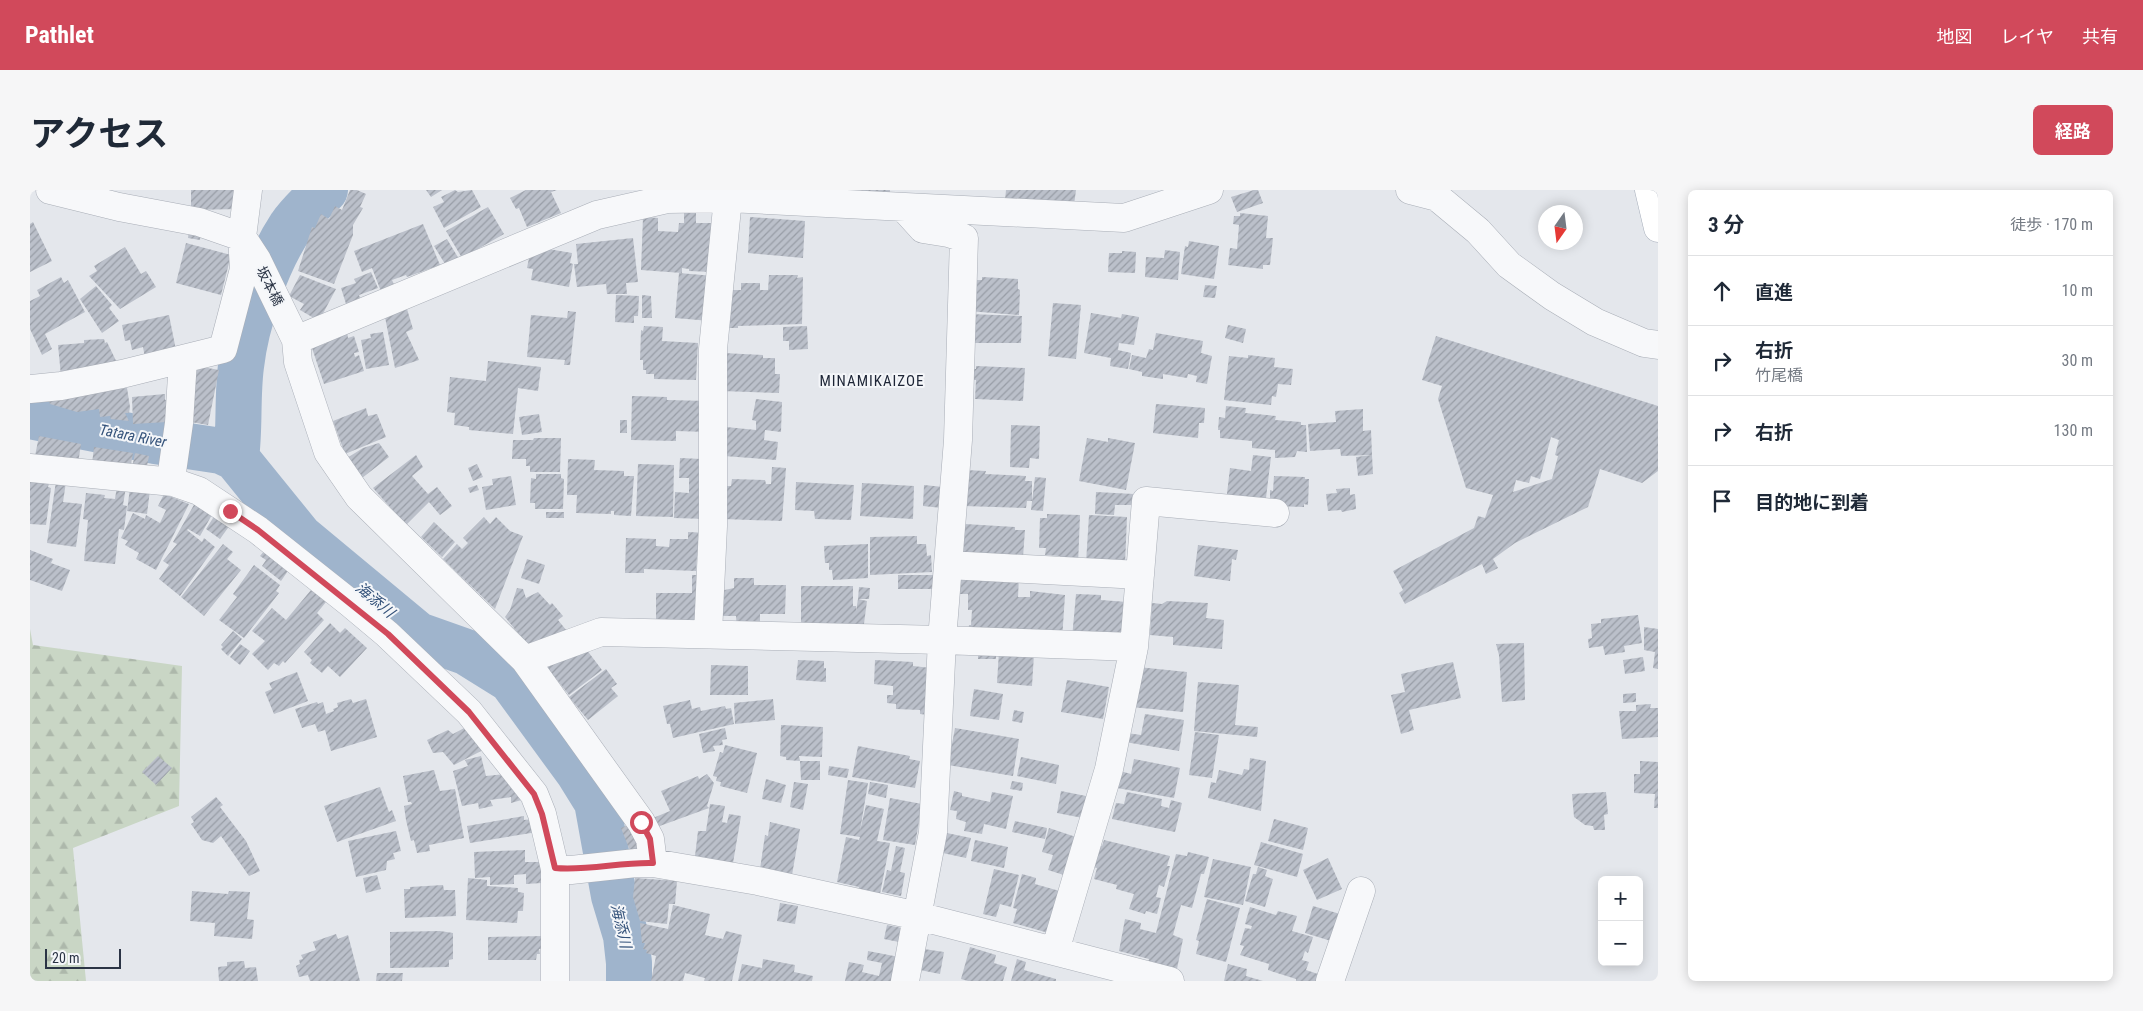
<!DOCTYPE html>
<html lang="ja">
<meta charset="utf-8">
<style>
body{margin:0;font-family:"Roboto Condensed","Noto Sans JP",sans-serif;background:#f6f6f7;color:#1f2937}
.controls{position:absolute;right:15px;bottom:15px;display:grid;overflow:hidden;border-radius:8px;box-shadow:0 2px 12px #0003}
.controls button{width:45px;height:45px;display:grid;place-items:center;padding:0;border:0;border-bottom:1px solid #e0e1e3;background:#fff;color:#1f2937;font:25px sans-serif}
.compass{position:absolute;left:1508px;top:15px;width:45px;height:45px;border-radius:50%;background:#fff;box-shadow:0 2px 12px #0003;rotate:194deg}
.scale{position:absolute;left:15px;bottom:12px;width:76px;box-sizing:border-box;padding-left:5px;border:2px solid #2b3445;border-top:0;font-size:14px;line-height:18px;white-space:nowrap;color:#2b3445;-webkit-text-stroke:4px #f4f6f9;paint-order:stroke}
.stop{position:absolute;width:15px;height:15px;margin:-11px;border:4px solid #d1495b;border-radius:50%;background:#fff}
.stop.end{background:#d1495b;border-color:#fff;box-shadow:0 1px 5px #0008}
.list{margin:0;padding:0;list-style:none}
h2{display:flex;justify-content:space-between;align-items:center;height:65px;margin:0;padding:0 20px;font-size:21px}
h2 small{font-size:16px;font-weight:400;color:#747a83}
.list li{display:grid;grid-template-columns:32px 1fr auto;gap:15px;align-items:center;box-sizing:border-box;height:70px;padding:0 20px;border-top:1px solid #e0e1e3}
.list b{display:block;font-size:19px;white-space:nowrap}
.list p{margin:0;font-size:16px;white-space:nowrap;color:#747a83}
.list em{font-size:16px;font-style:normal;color:#747a83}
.icon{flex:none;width:28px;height:28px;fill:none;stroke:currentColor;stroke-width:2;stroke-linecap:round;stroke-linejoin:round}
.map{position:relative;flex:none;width:1628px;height:791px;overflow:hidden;border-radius:8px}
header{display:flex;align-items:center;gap:30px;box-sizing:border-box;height:70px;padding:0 25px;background:#d1495b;color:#fff}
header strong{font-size:24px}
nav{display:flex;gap:28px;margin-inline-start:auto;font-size:18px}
.intro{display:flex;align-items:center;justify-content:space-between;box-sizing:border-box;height:120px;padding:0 30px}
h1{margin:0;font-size:35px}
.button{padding:12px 22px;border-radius:8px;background:#d1495b;color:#fff;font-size:18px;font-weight:700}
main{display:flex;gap:30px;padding:0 30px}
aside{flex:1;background:#fff;border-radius:8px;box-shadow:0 2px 12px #0003}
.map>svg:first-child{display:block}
.forest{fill:url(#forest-firs)}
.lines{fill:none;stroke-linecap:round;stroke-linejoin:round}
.river{stroke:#9fb4cc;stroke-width:46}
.building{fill:url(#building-hatch);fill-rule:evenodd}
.minor-casing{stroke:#a9aeb7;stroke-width:29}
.major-casing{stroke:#a3abb8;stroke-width:29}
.minor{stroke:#f7f8fa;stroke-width:28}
.major{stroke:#fff;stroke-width:28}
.route{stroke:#d1495b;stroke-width:6}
.labels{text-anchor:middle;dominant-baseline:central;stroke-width:4;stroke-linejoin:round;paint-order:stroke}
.street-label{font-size:14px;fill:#2b3445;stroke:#f4f6f9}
.neighbourhood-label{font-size:15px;letter-spacing:1px;fill:#1d2536;stroke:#f4f6f9}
.water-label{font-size:15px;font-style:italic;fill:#34527a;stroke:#f4f6f9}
</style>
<header>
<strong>Pathlet</strong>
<nav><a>地図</a><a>レイヤ</a><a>共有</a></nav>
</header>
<div class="intro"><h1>アクセス</h1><a class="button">経路</a></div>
<main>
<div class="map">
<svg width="1628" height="791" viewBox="0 0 1628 791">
<defs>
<pattern id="forest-firs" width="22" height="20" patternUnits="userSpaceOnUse" patternTransform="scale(1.25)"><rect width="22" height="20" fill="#c9d6c5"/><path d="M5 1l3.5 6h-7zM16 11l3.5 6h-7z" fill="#adb8ab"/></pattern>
<pattern id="building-hatch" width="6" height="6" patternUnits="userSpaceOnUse" patternTransform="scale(1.25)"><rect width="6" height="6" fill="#bbc0ca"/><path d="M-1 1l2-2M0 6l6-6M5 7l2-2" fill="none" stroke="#989da6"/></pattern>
</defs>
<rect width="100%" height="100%" fill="#e4e7ec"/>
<path class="forest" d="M0,439L3,455L152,476L149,616L43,658L56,791H0Z"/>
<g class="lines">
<path class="river" d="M0,226L125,251L191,261L206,268L270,347L388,445L436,462L481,490L549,583L567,612L584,706L596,746L599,773V791
M206,268C210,238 207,207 211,176C216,132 236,74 261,36C270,23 283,11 295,0"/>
</g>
<path class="building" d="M161,0H208L210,19L161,20Z
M320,0H327L336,4L330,17L333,18L323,35V45L304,94L268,81L282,37L285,38L291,24L299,29L305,16L312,20Z
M396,0H412L401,7Z
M425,0L428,2L442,0L451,17L414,38L403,17L414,12L411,7Z
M496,0H527L521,2L531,23L497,37L489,18L486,19L480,8Z
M810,0H860L859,8Z
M976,0H1046L1044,15L1006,9V12L975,10Z
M1224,0H1228L1233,13L1207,22L1201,7Z
M458,17L474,44L432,68L416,41Z
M654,20H666V33H687L681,82L659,81V79L652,78V83L611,80L613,27L628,28V41L648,42L649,33H654Z
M1210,23L1238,26L1236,48H1243L1240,75H1233V79L1198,75L1200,58L1207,59L1209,35L1203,34L1204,26H1210Z
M720,27L775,31L773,68L718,63Z
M3,32L22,71L0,82V34Z
M393,34L410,75L377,87L376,85L362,90L366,99L352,104L342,78L332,82L324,61Z
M159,41L171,43L170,50L158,48Z
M603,48L608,92L596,93L597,104H577L576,94L547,97L544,74H548L546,54Z
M417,49L429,69L415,74L404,56Z
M1159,51L1189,56L1184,89L1151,84L1155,56L1158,57Z
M156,53L201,65L191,105L146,93Z
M95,57L111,84L116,81L126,97L90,119L59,86L67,81L64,76Z
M512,58L542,63L540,73L543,74L539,97L501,90L503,79L497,78L500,63Z
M1135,60L1150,62L1148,90L1115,87L1116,67L1134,68Z
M1092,61L1106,62L1105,83L1078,82L1079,63H1092Z
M341,82L348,98L329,105L332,113L317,117L311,98L326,93L324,89Z
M649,83L684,86L680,131L645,128Z
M270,85L306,99L289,131L270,120L274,114L259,106Z
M739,85H768L767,88L773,87L772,134L708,136V138H695L700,100H711V93H730V100H738Z
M31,87L34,93L38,90L55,122L15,144L22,159L12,165L0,139V111L10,106L7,100Z
M952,87L988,89V99L990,100L989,125L938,121L943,90H952Z
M1175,95L1187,96L1185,108L1173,107Z
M66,96L82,115L79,118L89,131L72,143L50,109Z
M586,105L609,106L608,126H604V133L585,132Z
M612,105L621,106L622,128H612Z
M1023,113L1051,115L1046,169L1018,166Z
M377,119L383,139L376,142L389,170L365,178L355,127Z
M538,121L546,122L540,175H534L535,170L497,167L501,125L537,128Z
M1061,123L1091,128L1092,124L1109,127L1104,155L1089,153L1088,160L1101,163L1098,179L1080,176L1081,168L1054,163Z
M938,124L992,126L991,153H937Z
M139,125L146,160L116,173L113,157L102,160L100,150L95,151L92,135Z
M1198,135L1216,139L1213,153L1195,148Z
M614,136L633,137L632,151L668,153L666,190L624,189V184H616V180H613V170H610L611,140L613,141Z
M777,136L778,159L759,160V151H753V137Z
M317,142L318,148L324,146L329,162L324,163L325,167L329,165L334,181L294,194L282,158L297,153L295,149Z
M353,142L359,175L336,179L331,150L341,148L340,144Z
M1126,143L1173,151L1171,163L1182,166L1177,194L1166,192L1167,186L1158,184L1157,188L1133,184V189L1112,186V182L1099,179L1102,165L1116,168L1119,159L1123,160Z
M1406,146L1628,216V281L1612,293L1570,279L1558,317L1485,353L1463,369L1468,378L1456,384L1452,374L1375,414L1369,403L1373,400L1363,381L1444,338L1448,326L1455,328L1463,305L1436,298L1408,209L1412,196L1392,190ZM1521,247L1529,250L1525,265L1528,266L1522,289L1483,302L1486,290L1499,293L1501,286L1510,289Z
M74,149L75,153L77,152L90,179L31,186L28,155L54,153V150Z
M693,163L733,165V168H745V184H750L749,203L691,201Z
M1218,165L1245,168L1244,177L1263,179L1261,195L1248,194L1246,207L1242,206L1241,215L1194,210L1199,166L1218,168Z
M458,171L511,177L508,201L488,198L483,244L439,240V237L424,235L425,223L417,222L420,187L456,191Z
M162,175L189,180L178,235L161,232L164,195L166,190L159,188Z
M946,176L995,178L993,211L945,209L946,190H943L944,179H946Z
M97,198L100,217L99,223H95L99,231L81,229L80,226L70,227L69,219L47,222L20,214L17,206Z
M135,204V210L141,209L137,232L103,234L102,207Z
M602,206L637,207V210L678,211L677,242L646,241V251L601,250Z
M726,209L752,212L751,242L735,240L734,250L748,252L746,270L694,266L696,237L726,240V231L722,230Z
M1126,214L1175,218L1174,233H1169L1168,248L1123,243Z
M1196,216L1216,218L1215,223L1246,226L1245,230L1271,232V235H1276L1277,262L1267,261L1265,267L1245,268V260L1222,258V251L1190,248V240H1188L1189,227L1195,228Z
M336,218L338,226L347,224L356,247L315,264L303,231Z
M1333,219V241L1341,240L1342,265L1311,266L1310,259L1280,261L1278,234L1306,232L1305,221Z
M509,224L512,242L492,245L489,227Z
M590,230H597V243H590Z
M981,235L1010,236L1009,269L1000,268L999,278L980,277Z
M9,246L51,254L48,274L5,266Z
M504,248H531L530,282H500V276H496V269H482L483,250H503Z
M1057,248L1078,252V248L1105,253L1096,300L1049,291Z
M349,253L359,267L332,288L317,268L333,258Z
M64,257L103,263L100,280L62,274Z
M105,263L119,266L116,281L102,278Z
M386,265L393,277L382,286L398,304L407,297L422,316L410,325L399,312L376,335L343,298Z
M1223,265L1241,267L1235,316L1196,312L1200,278L1221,281Z
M1342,265L1343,284L1328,286L1326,267Z
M650,268L672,269L677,329L644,328L645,302L659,303V288H649Z
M538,269L565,270L564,280L594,281V286H604L601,326L584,325V321H581V324L546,323L547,305H537Z
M447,274L453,287L443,291L438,278Z
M608,274L644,275L643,327L606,326Z
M742,277L756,278L752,331L693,329L694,296H701L702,289L735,290L736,294H741Z
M935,280L956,281L955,284L996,286L995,291H1002V311H997L996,318L934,316Z
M506,284H531V288L534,289L533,319H505V313H500L501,288L506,289Z
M481,286L486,315L456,320L452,297L463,295L462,289Z
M1244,286L1275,287V289H1279L1278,315L1274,314V317L1243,316L1240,312V300L1243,301Z
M1005,287L1016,288L1013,321L1001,320Z
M0,291L19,293L18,297L21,298L16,335L0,334Z
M26,291L36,292L33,312L52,314L46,357L17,353Z
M766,292L824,295L821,330L785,329L784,321L765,320Z
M832,293L884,296L883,329L830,326Z
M447,295L449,300L440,303L438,298Z
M894,295L913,297L912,318L893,316Z
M87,296L96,297L93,315L97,316L94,340L89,339L85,374L54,371L58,330L53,329L56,303L75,305L74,308L85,309Z
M100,298L120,300L117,324L97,321Z
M1320,298V305L1325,304L1326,319L1312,322L1311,320L1298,321L1296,304L1307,303L1306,299Z
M1066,302L1104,304V315H1085L1084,325L1065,324Z
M134,304L159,314L126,380L106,369L109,363L95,355L98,351L91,348L103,323L115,329L116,325L130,333L136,320L128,316Z
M165,313L183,323L170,346L158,339L157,340L172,352L174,348L185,357L150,406L129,389L139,375L133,371L147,354L143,352Z
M516,322H534V328H516Z
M1017,324L1050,325L1048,375L1030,374V366L1015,365L1016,358H1009L1010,328H1017Z
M185,325L200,335L190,349L176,339Z
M1059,325L1097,327L1095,374L1056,373Z
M454,327L460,334L466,327L480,341L493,346L465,419L413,369L427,354L432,359L438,353L433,348Z
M404,332L425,352L412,367L391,347Z
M935,334L985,337V340H995L993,367L933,365Z
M658,342L678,343L677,366H667L666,381L614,379V383H595L596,348L626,349V356L639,357L640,349H658Z
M887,346V354H896L897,366L901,365L902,382L840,385V347Z
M193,354L203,362L197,369L211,380L174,426L151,407Z
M838,354V388L803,390L802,380H799V373H795L794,356Z
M1168,355L1208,360L1206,370L1202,369L1200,391L1164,386Z
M0,360L23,369L21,373L40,380L32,401L0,390Z
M235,360L260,378L251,391L232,376L236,370L230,366Z
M497,369L515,375L509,394L491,388Z
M224,375L250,395L246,401L249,403L214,448L189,430L207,407L203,404Z
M927,384L989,386L988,407H1000V401L1035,405L1032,450L938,444L939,435H941L942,420H938V404H927Z
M662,385H676L674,439L626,437V403H662Z
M868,385H908V399H868Z
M704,388H724V395H756L755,424H730V440H707L706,426H689L690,401L704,398Z
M771,396H823V416H826V421L828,409L837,411L833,441L771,435Z
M829,397L840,398L839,409H828Z
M487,398L493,399L496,408L508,402L520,415L522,413L533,426L528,430L541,446L505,464L475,427L480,420Z
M281,400L296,412L287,423L294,430L255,473L253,471L249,476L244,473L238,480L222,464L235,451L222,441L242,418L256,430Z
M1046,404L1071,405V410L1097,412L1095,443L1075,442V448H1042Z
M1137,411L1178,413L1176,428L1194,430L1192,459L1143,455V447L1120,445L1122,413L1132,414Z
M1608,425L1612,453L1594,456L1595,462L1575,465L1573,456L1559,458L1558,449L1562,448L1561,434L1571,433V429Z
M300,433L310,443L315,438L337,458L310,487L298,476L292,483L280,473L282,470L274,462Z
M1614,437L1628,439V479L1623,478L1625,462L1614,460Z
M203,441L212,449L198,466L191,459L193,457L191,455Z
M1494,453L1495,510L1472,512L1469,465L1466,454Z
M210,454L220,461L210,475L200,467Z
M553,455L572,480L539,505L512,471Z
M948,460L966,461V469H948Z
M969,461L1004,464L1002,496L967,493Z
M1613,467L1615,481L1595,484L1593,470Z
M768,470L794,471V478H796V492L766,490Z
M845,470L883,472V476L901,478L898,525L890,524V520L866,519V514L857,513V505H863V496L844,494Z
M1423,472L1431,508L1379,520L1384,540L1371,544L1361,505L1375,502L1371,484Z
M681,475L718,476V505H680Z
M1108,477L1157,482L1153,522L1101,517Z
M576,479L587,494L581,498L588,506L558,530L539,507Z
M267,482L278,511L244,524L235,502L242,499L239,493Z
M1037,490L1079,497L1073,529L1031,522Z
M1168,492L1209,495L1205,535L1228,537L1227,547L1164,541Z
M944,499L973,504L969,530L940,526Z
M1606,503V512L1593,513V504Z
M321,509L323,513L336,509L347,547L301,561L295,540L288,542L285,534L272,538L265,519L287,512L288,514L293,512L296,524L304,521L303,519L308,517L307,513Z
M743,509L745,530L705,534L704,513Z
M660,510L662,519L670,517L671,521L695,516L696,519L701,518L704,534L643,548L640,534H637L633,516Z
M1621,514L1620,518H1628V547L1592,549L1589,521H1606V515Z
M984,520L994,522L992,533L982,531Z
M1115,524L1154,530L1149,561L1095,552L1097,543L1111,545Z
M751,535L793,537L792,567L769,566L770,571L756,570V567L750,566Z
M438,536L455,559L424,575L413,562L403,563L397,550L418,540L423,544Z
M695,538L697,549L692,550L693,555L683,556L685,561L673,563L669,544Z
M925,538L989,549L983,586L918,575Z
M1165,542L1189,545L1182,588L1159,585Z
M695,555L727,563L717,603L690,596L691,592L686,591L687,587L683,586L690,562L693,563Z
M828,556L880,566L879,569L890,571L885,598L822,587Z
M128,566L142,578L126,595L112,582Z
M451,566L456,586L476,584L495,609L481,613V607L460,610L463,616L449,619L448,613L432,616L423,581L438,576L435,570Z
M991,567L1029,575L1026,594L987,586Z
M1220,568L1236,571L1231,621L1178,608L1181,592L1186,593L1189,580L1212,585L1214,579L1219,580Z
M1104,569L1150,578L1144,608L1087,598L1090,581L1101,584Z
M770,571H790V590H771Z
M1610,571L1628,572V618H1624L1625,604L1604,603V584H1610Z
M799,576L819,579L817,588L798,585Z
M404,580L410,601L425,599L434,648L399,655L400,661L387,663L384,650L381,651L376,630L374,616L382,614L381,612H378L373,586Z
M677,584L684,593L677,616L679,618L627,637L623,628L640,621L631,601L668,586L669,589Z
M736,589L756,595L751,613L732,609Z
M818,590L838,593L830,641L836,615L854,619L847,651L860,653L850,704L828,700L829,697L807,692L816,647L829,650L830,647L810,644Z
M982,591L993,593L992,601L980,599Z
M764,592L778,594L773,620L760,617Z
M840,592L858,595L856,608L838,604Z
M350,597L359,622L362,620L366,631L307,652L294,616Z
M924,601L932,603V606L960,612L962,602L983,606L976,639L954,634L952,644L934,641L936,632L926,629L927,621L920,620Z
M1031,601L1061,607L1058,629L1027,623Z
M1097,602L1132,609L1131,616L1139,618L1141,610L1152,613L1145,642L1082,629L1086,613L1094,614Z
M1576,602L1578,624L1574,625L1575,640H1564L1563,636L1555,635L1544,627L1542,604Z
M186,607L193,615L190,617L216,651L230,681L219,686L191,646L183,653L172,650L161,634L164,632L161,627Z
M860,608L892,614L885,655L853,650Z
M680,614L695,616L692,632L697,633L699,624L711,626L703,673L665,666L668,641H676Z
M494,626V630L504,629L507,642L440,653L437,636Z
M1244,629L1278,638L1273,660L1238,651Z
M985,631L1017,638L1015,649L982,642Z
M740,632L770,639L762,685L730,679L735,645L738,646Z
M600,634L609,658L600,661L591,638Z
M1019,638L1052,649L1040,687L1018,680L1023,665L1012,662Z
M366,641L371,661L363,663L365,669L357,671L356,680L326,687L318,651Z
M912,642L941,648L936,668L908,662Z
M945,650L978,657L974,678L941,671Z
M1074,650L1140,666L1137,676H1140L1134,697L1129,695L1126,707L1131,708L1127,724L1116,721L1115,724L1099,719L1104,704L1086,699L1087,695L1064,689L1067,678L1062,677L1068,655L1072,656Z
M1231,652L1273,664L1267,687L1224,675Z
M866,656L875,658L870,682L875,683L871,706L852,702L857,680L861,681Z
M495,660V672H511L512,693L496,694V684L484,685V694L460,695V687L445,688L444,662Z
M1158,662L1179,667L1174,684H1171L1162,718L1151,715L1143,745L1153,749L1147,779L1118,772L1119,769L1089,761L1095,729L1111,733L1110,739L1126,743L1146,664L1157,666Z
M1298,668L1312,699L1287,710L1273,680Z
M1183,669L1221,677L1213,715L1174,707Z
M1228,677L1237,680L1235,686L1243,689L1235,717L1215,711L1223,684H1226Z
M964,679L989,685L981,717L970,714L966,727L953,724Z
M992,684L1006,688L1005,694L1033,702L1022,744L983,733L987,719L983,718Z
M347,685L351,699L336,703L333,688Z
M438,688L457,690V696L488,698V702L494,703L493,721H488L487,733L436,730Z
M605,688L647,691L645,714H639L637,734L610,731L603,707Z
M413,695L414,700H425L426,726L375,728L374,699H380V697Z
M162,701L198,704L199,701L220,702L217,729L224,730L222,749L184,746L185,733L160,731Z
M1177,709L1210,718L1196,772L1166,764L1169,751L1166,750Z
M750,713L768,716L765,734L747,731Z
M643,715L680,724L675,745L693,749L696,741L712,745L702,791H674L675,788L655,783L653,791H621L626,766L616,763L617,760L613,759L615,753H612L610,733L638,739Z
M1283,716L1310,724L1301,751L1275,743Z
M1220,717L1246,725L1248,721L1267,726L1262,741L1283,747L1278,763L1275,761L1272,770L1279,772L1276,780L1291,785L1289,791H1266V789L1238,780L1239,774L1210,765L1214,756L1210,755L1215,738L1221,739L1222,736L1215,734Z
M857,735L877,739L874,753L854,749Z
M410,741L423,743V769L419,770V777L360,778V742Z
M306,744L308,749L318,745L330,791H280L278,785L269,787L266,776L270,774L269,770L273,769L271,765L286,760L283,752Z
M514,746V759H509L510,764H507L506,770H458V747Z
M940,757L966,765L964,773L977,777L973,791H938L931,789Z
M894,759L914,762L910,784L890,780Z
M838,761L869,767L865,791H815L819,772L834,775L832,782L849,786L852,773L837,770Z
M733,769L765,775L764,782L783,786L782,791H708L712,774L732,778Z
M987,769L996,772L994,780L1026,789V791H981Z
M214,771L215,778L226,777L228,791H189L188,777L197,776V772Z
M1198,774L1217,779L1216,786L1233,791H1194Z
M347,783H373L372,791H346Z"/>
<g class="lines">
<g class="minor-casing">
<path id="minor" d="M20,0L89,17L169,32L212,47L227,70L266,150L268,172L298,262L329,307L495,470L611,632L620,649L623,673
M1380,0L1407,7L1448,41L1479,75L1522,106L1565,132L1614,153L1628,155
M874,18L893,39L918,43L934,48L928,250L912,450L903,642L875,791
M266,150L567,25L637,9L698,8L1094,28L1179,0
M0,199L31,196L92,184L193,159L214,79L212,47L218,0
M0,278L143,292L169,301L228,340L320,413L357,444L439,522L504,604L512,624L525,679V791
M143,292L142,282L149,233L153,170
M918,375L1110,385
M678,443L683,336V159L698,8
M495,470L571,442L912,450L1104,457
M525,679L541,680L606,673H623L728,691L888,726L1140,791
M1025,761L1079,579L1104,457L1116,311L1245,323
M1300,791L1331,701"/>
</g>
<g class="major-casing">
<path id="major" d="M1619,0L1628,38"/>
</g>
<use href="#minor" class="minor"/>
<use href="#major" class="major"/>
</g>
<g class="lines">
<path class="route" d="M200,321L228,340L358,444L439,522L504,604L512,624L525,678C558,681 590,672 623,673L620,649L611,632"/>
</g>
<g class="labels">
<g class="street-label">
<text transform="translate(240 96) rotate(63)">坂本橋</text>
</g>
<g class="neighbourhood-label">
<text x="842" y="191">MINAMIKAIZOE</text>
</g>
<g class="water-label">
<text transform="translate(103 246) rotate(11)">Tatara River</text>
<text transform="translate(345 410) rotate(40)">海添川</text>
<text transform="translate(591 736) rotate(77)">海添川</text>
</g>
</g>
</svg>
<div class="controls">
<button>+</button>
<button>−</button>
</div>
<svg class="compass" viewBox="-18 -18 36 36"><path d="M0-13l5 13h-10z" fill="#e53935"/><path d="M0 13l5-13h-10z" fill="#747a83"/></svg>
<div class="scale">20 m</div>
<div class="stop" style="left:611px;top:632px"></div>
<div class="stop end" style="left:200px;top:321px"></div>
</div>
<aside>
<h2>3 分<small>徒歩 · 170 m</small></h2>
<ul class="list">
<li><svg class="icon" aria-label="ahead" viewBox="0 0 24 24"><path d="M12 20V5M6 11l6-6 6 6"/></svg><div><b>直進</b></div><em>10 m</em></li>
<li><svg class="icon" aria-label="right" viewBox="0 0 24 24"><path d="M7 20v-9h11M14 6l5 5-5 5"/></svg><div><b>右折</b><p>竹尾橋</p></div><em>30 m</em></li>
<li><svg class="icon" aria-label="right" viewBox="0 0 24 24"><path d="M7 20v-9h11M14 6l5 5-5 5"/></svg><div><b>右折</b></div><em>130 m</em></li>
<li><svg class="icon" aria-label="arrive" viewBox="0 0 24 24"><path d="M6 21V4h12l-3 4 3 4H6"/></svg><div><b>目的地に到着</b></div></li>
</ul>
</aside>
</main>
